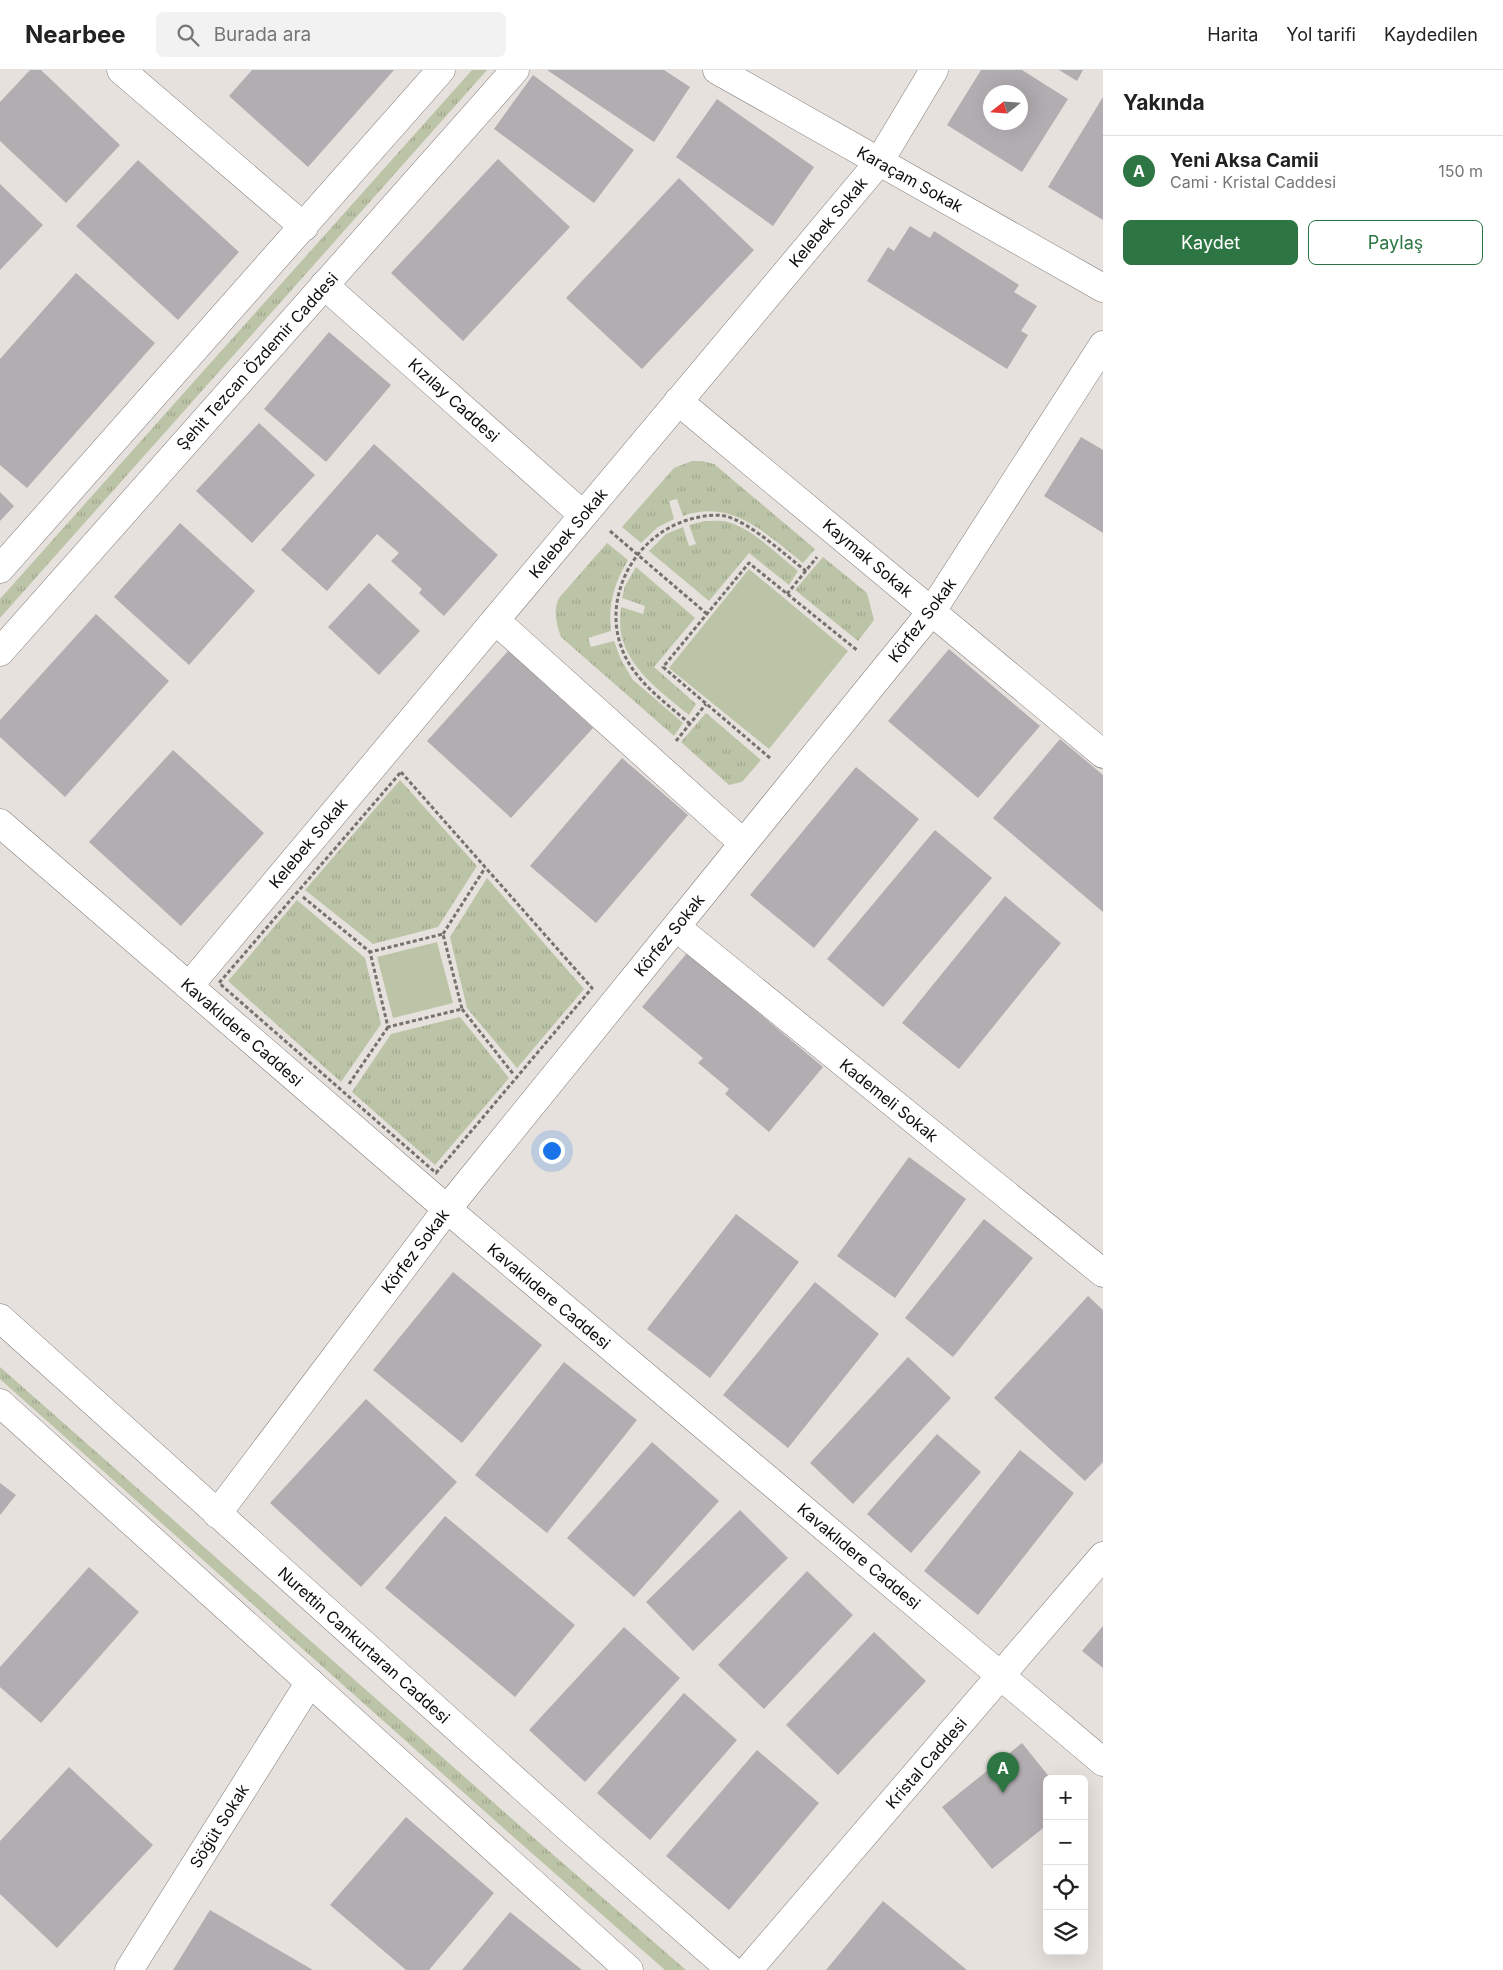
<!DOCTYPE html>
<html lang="tr">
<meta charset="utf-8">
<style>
body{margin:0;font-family:Inter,sans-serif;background:#f2f2f2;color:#222}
.controls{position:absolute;right:15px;bottom:15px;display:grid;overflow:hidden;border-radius:8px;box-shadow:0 5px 20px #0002}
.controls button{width:45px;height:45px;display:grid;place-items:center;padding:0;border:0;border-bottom:1px solid #e0e0e0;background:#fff;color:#222;font:25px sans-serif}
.compass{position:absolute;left:983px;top:15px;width:45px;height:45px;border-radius:50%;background:#fff;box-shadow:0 5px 20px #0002;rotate:253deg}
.you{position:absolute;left:551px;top:1080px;width:18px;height:18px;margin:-12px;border:4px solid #fff;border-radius:50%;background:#1a73e8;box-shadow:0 0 0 8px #1a73e833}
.badge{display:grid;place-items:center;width:32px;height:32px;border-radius:50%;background:#2d7644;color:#fff;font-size:16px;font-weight:700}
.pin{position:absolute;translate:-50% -41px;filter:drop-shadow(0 1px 2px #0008)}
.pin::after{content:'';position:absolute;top:26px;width:18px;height:15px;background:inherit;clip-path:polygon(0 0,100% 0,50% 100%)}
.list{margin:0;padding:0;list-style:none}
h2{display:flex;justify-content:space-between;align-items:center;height:65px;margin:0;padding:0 20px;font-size:21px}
h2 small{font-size:16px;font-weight:400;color:#767676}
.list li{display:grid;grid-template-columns:32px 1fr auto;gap:15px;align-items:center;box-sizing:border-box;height:70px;padding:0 20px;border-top:1px solid #e0e0e0}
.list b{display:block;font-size:19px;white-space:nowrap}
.list p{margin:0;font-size:16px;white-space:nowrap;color:#767676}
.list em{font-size:16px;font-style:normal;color:#767676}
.actions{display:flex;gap:10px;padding:15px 20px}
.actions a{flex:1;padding:11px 0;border:1px solid #2d7644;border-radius:8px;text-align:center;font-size:18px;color:#2d7644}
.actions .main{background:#2d7644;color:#fff}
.icon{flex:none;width:28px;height:28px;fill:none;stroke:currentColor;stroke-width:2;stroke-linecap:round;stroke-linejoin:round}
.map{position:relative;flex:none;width:1103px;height:1900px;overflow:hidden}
header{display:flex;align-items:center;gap:30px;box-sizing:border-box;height:70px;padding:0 25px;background:#fff;border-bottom:1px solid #e0e0e0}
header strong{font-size:24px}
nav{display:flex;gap:28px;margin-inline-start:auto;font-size:18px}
.search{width:350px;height:45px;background:#f2f2f2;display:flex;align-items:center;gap:12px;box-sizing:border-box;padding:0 18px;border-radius:8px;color:#767676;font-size:19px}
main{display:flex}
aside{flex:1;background:#fff}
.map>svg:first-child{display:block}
.grass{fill:url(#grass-tufts)}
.park{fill:#bbc4a6}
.building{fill:#b2adb1;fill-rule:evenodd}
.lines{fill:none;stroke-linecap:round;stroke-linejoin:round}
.minor-casing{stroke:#817c78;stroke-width:29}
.tertiary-casing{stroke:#817c78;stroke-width:29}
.path{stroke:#76726f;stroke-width:3;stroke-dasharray:4 2.5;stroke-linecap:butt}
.minor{stroke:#fff;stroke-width:28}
.tertiary{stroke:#fff;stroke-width:28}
.labels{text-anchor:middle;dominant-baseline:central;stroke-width:4;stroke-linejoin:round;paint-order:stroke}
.street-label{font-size:16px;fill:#0f0d0c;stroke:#fff}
</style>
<header>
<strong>Nearbee</strong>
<div class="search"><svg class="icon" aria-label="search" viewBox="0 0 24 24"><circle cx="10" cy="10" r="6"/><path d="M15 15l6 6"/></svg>Burada ara</div>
<nav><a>Harita</a><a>Yol tarifi</a><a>Kaydedilen</a></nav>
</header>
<main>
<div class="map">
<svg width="1103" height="1900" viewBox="0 0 1103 1900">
<defs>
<pattern id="grass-tufts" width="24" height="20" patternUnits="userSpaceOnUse" patternTransform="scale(1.25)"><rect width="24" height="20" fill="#bbc4a6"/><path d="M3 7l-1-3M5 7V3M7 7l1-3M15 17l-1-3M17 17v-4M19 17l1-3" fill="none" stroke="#a0a78e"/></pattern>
</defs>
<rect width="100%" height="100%" fill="#e7e1dd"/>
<path class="grass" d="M472,0H487L0,548V529Z
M692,391H702L714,394L815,479L803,493C767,465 733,428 683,446L677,429L669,431L674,449L658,457L641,473L622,457L674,398Z
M705,451C713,451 721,450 728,452C754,460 777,484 798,501L789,515L749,483L709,531L649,481L666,464L683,457L689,476L696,474L689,455Z
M607,473L628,490C614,513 608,535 611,561L588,568L591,577L614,571L621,590L633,610L683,653L674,666L561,567C556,553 553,541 559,528Z
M823,487L867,523L874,550L858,571L795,520Z
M636,497L695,548L654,597L696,634L689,645C665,625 633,603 623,571C619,560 620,548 621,537L643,544L645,536L622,528L625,516Z
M706,643L761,690L742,712L729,715L681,672Z
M400,710L477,796L438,857L373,874L305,820Z
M487,808L584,919L517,998L467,938L450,867Z
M297,830L365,888L381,954L341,1012L228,911Z
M460,947L509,1008L435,1095L352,1022L391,964Z
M0,1297L527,1762L686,1900H665L509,1763L0,1309Z"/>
<path class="park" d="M749,499L848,581L769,679L669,598Z
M437,872L453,933L393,948L377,887Z"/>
<path class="building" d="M30,0H41L120,75L66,133L0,71V32Z
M252,0H394L308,97L229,26Z
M547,0H664L690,17L654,72Z
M981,0H1022L1068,29L1022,102L947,55ZM991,22H1021V52H991Z
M1059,0H1083L1077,11Z
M533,5L634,80L594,133L494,59Z
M1103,27V150L1048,117Z
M717,29L814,97L773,156L676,87Z
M498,89L570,157L463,271L391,203Z
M138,90L239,182L178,250L76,156Z
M679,108L754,180L642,299L566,228Z
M0,114L43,155L0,200Z
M910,156L930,168L934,161L1019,215L1014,222L1037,236L1021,261L1028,265L1007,299L867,211L888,177L894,181Z
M76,203L155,273L27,418L0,395V289Z
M329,262L391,315L326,392L264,339Z
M259,353L315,405L252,473L196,421Z
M1081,367L1103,380V463L1044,426Z
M374,374L498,485L444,546L419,523L422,519L391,491L399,483L377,464L327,521L281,480Z
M0,422L14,436L0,451Z
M180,453L255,521L189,595L114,527Z
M369,513L420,561L379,605L328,557Z
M96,544L169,611L65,727L0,667V650Z
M949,579L1040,656L978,728L888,651Z
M508,581L593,658L511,748L427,671Z
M1060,669L1103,705V842L993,748Z
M173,680L264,763L181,856L89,772Z
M622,688L688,745L596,853L530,796Z
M856,697L919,749L814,878L750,825Z
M935,760L992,808L883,937L827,889Z
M1005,826L1061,873L959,999L902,953Z
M687,883L823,997L769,1062L725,1024L729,1019L698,993L703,988L642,937Z
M909,1087L966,1129L895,1228L837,1186Z
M736,1144L799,1192L710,1308L647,1259Z
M984,1149L1033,1188L953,1287L905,1248Z
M453,1202L542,1275L462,1373L373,1300Z
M815,1212L879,1264L788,1378L723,1325Z
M1088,1226L1103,1240V1392L1085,1411L994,1328Z
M908,1287L951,1328L853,1434L810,1393Z
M564,1292L637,1350L547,1463L475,1405Z
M366,1329L457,1412L361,1517L270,1433Z
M937,1364L981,1402L911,1483L867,1444Z
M652,1372L719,1431L634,1527L567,1468Z
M1020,1380L1074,1423L978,1545L924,1501Z
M0,1413L16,1425L0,1445Z
M740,1440L788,1488L693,1581L646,1532Z
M445,1446L575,1555L515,1627L385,1518Z
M89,1497L139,1542L41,1653L0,1617V1597Z
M807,1501L853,1545L764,1639L718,1595Z
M1103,1556V1598L1082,1581Z
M624,1557L680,1608L585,1712L529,1660Z
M874,1562L926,1611L838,1705L786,1655Z
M684,1623L737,1670L650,1770L597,1723Z
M1022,1673L1051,1709H1047V1755L992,1799L942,1737Z
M757,1680L819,1733L729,1840L666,1786Z
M69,1697L153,1775L57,1878L0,1824V1771Z
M406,1747L494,1823L429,1900H406L330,1835Z
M883,1831L967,1900H826Z
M210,1840L313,1900H173Z
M510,1842L582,1900H462Z"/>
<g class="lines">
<g class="minor-casing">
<path id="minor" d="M717,0L1103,218
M324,215L583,445
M678,331L1103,684
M495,550L743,773
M676,857L1103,1203
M189,916L879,92L934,0
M217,1444L447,1139L932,541L1103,275
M129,1900L310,1612"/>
</g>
<g class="tertiary-casing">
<path id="tertiary" d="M121,0L304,157
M0,499L441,0
M0,582L515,0
M0,753L447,1139L1103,1692
M0,1248L565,1755L731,1900
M0,1333L629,1900
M748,1900L1103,1486"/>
</g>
<path class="path" d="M610,461L707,544
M787,524L817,487
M690,654C664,631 634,611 622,579C601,525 637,463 691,449C702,446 714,444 725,446C750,452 785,485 806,501
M676,671L706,634
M770,688L663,597L749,493L858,581
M401,702L592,918L436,1103L219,913Z
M303,827L370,882L388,957L462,939L443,864L370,882
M443,864L485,798
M462,939L514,1005
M349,1014L388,957"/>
<use href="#minor" class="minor"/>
<use href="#tertiary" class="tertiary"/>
</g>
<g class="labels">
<g class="street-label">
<text transform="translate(910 109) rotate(29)">Karaçam Sokak</text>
<text transform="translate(828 152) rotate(-50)">Kelebek Sokak</text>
<text transform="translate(257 291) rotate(-48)">Şehit Tezcan Özdemir Caddesi</text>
<text transform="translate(454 330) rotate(42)">Kızılay Caddesi</text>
<text transform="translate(568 463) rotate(-50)">Kelebek Sokak</text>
<text transform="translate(868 488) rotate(40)">Kaymak Sokak</text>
<text transform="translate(922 550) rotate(-53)">Körfez Sokak</text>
<text transform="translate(308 773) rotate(-50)">Kelebek Sokak</text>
<text transform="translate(669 865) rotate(-51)">Körfez Sokak</text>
<text transform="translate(242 962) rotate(41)">Kavaklıdere Caddesi</text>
<text transform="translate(889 1030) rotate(39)">Kademeli Sokak</text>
<text transform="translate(415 1181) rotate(-53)">Körfez Sokak</text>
<text transform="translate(549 1226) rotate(40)">Kavaklıdere Caddesi</text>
<text transform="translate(859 1486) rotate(40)">Kavaklıdere Caddesi</text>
<text transform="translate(364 1575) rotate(42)">Nurettin Cankurtaran Caddesi</text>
<text transform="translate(926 1693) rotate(-49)">Kristal Caddesi</text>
<text transform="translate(219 1756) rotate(-58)">Söğüt Sokak</text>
</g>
</g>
</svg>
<div class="controls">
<button>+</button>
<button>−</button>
<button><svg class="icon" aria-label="locate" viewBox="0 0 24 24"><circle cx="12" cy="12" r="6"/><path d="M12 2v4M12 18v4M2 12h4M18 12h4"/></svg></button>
<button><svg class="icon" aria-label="layers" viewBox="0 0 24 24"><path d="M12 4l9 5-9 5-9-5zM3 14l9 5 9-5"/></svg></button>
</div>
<svg class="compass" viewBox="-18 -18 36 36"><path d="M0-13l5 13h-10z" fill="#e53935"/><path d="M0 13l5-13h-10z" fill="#767676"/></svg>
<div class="you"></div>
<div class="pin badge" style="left:1003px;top:1723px">A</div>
</div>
<aside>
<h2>Yakında<small></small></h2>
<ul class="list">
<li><span class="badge">A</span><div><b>Yeni Aksa Camii</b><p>Cami · Kristal Caddesi</p></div><em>150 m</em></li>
</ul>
<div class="actions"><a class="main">Kaydet</a><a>Paylaş</a></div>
</aside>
</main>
